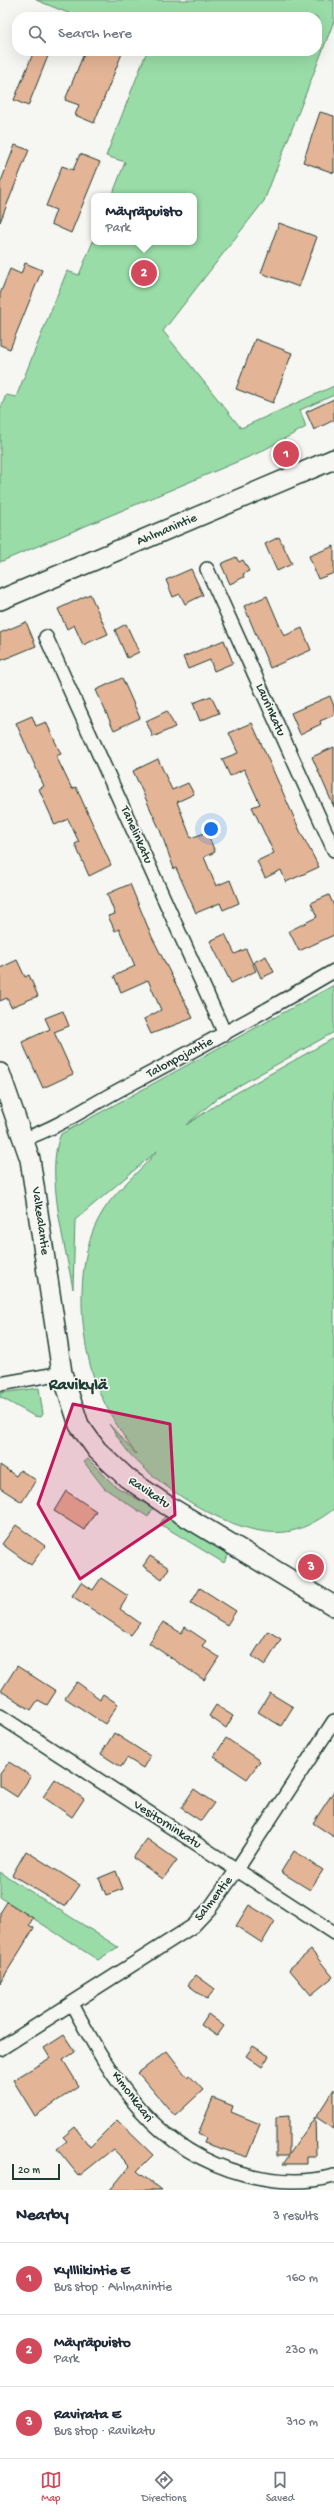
<!DOCTYPE html>
<meta charset="utf-8">
<style>
body{margin:0;font-family:"Gochi Hand",sans-serif;background:#f2f2f3;color:#1f2937}
.scale{position:absolute;left:12px;bottom:10px;width:48px;box-sizing:border-box;padding-left:4px;border:2px solid #1f3d34;border-top:0;font-size:11px;line-height:14px;white-space:nowrap;color:#1f3d34;-webkit-text-stroke:3px #f6f6f2;paint-order:stroke}
.you{position:absolute;left:211px;top:829px;width:14px;height:14px;margin:-10px;border:3px solid #fff;border-radius:50%;background:#1a73e8;box-shadow:0 0 0 6px #1a73e833}
.badge{display:grid;place-items:center;width:26px;height:26px;border-radius:50%;background:#d1495b;color:#fff;font-size:13px;font-weight:700}
.pin{position:absolute;translate:-50% -50%;border:2px solid #fff;box-shadow:0 1px 4px #0006}
.popup{position:absolute;left:91px;top:193px;width:106px;height:52px;box-sizing:border-box;display:grid;place-content:center;border-radius:8px;background:#fff;filter:drop-shadow(0 1px 3px #0005);font-size:13px;white-space:nowrap;color:#747a83}
.popup b{font-size:15px;color:#1f2937}
.popup::after{content:'';position:absolute;left:50%;top:100%;margin-left:-8px;border:8px solid transparent;border-top-color:#fff}
.list{margin:0;padding:0;list-style:none}
h2{display:flex;justify-content:space-between;align-items:center;height:52px;margin:0;padding:0 16px;font-size:17px}
h2 small{font-size:13px;font-weight:400;color:#747a83}
.list li{display:grid;grid-template-columns:26px 1fr auto;gap:12px;align-items:center;box-sizing:border-box;height:72px;padding:0 16px;border-top:1px solid #e0e1e3}
.list b{display:block;font-size:15px;white-space:nowrap}
.list p{margin:0;font-size:13px;white-space:nowrap;color:#747a83}
.list em{font-size:13px;font-style:normal;color:#747a83}
.icon{flex:none;width:22px;height:22px;fill:none;stroke:currentColor;stroke-width:2;stroke-linecap:round;stroke-linejoin:round}
.map{position:relative;flex:none;width:334px;height:2190px;overflow:hidden}
.search{position:absolute;background:#fff;box-shadow:0 4px 16px #0002;left:12px;right:12px;top:12px;height:44px;display:flex;align-items:center;gap:10px;box-sizing:border-box;padding:0 14px;border-radius:16px;color:#747a83;font-size:15px}
.sheet{height:268px;background:#fff}
nav{display:flex;justify-content:space-around;align-items:center;box-sizing:border-box;height:56px;border-top:1px solid #e0e1e3;background:#fff;font-size:11px;color:#747a83}
nav a{display:grid;justify-items:center;gap:2px}
nav .on{color:#d1495b}
.map>svg:first-child{display:block}
.green{fill:#99dca7;stroke:#5c8c6e}
.building{fill:#e4b496;stroke:#1f3d34}
.lines{fill:none;stroke-linecap:round;stroke-linejoin:round}
.street-casing{stroke:#1f3d34;stroke-width:16}
.secondary-casing{stroke:#1f3d34;stroke-width:22}
.street{stroke:#f6f6f2;stroke-width:13}
.secondary{stroke:#f6f6f2;stroke-width:19}
.marked{fill:#c2185b;fill-opacity:0.2;stroke:#c2185b;stroke-width:3;stroke-linejoin:round}
.labels{text-anchor:middle;dominant-baseline:central;stroke-width:3.5;stroke-linejoin:round;paint-order:stroke}
.street-label{font-size:13px;fill:#1f3d34;stroke:#f6f6f2}
.district-label{font-size:17px;font-weight:bold;fill:#1f3d34;stroke:#f6f6f2}
</style>
<div class="map">
<svg width="334" height="2190" viewBox="0 0 334 2190">
<rect width="100%" height="100%" fill="#f6f6f2"/>
<filter id="ink" filterUnits="userSpaceOnUse"><feTurbulence type="fractalNoise" baseFrequency=".025" numOctaves="2"/><feDisplacementMap in="SourceGraphic" scale="8" xChannelSelector="R" yChannelSelector="G"/><feConvolveMatrix kernelMatrix="1 2 1 2 8 2 1 2 1" color-interpolation-filters="sRGB"/></filter>
<g filter="url(#ink)">
<path class="green" d="M36,0H334V21L264,201L163,331L241,428L334,386V395L300,410L306,427L258,453L0,562V410L6,395L16,397L67,271L79,275L94,239V242H194V196H112L125,162L106,156L147,51H317V17H78Z
M334,985V1032L219,1097L186,1125L222,1101L334,1038V1509C322,1518 306,1528 291,1531C242,1542 162,1490 130,1454C122,1445 116,1434 109,1424L136,1454C122,1434 109,1414 99,1391C79,1345 74,1265 98,1220C112,1192 138,1174 157,1151L75,1220L73,1289C66,1249 44,1170 61,1134Z
M39,1388L43,1414L41,1417L34,1416L0,1397V1393Z
M88,1459L115,1486L153,1508L148,1517L104,1488L84,1462Z
M165,1516L229,1554L224,1563L160,1524Z
M0,1872L118,1947L98,1960L0,1897Z"/>
<path class="building" d="M34,51H50L28,106L14,100Z
M85,51H123L94,123L75,115L79,105L65,100Z
M320,112L334,116V173L303,162Z
M15,145L29,150L0,222V184Z
M80,154L100,162L71,233L51,224L56,210L46,206L62,166L73,170Z
M279,223L317,237L299,287L261,273Z
M25,263L42,270L10,349L0,345V294L10,269L21,274Z
M255,339L292,353L273,403L236,389Z
M334,399V420L314,430L306,412Z
M279,537L292,564L277,571L265,544Z
M334,546V573L318,579L309,556Z
M236,557L239,562L243,560L249,571L243,574L244,577L230,584L221,564Z
M191,569L203,595L185,604L180,594L173,597L166,580Z
M90,594L108,634L83,645L74,625L67,629L58,609Z
M267,596L284,636L302,628L311,650L270,668L244,606Z
M26,622L36,646L0,661V633Z
M126,624L139,652L127,658L115,630Z
M224,640L233,663L214,671L210,660L188,669L183,657Z
M122,678L140,718L114,730L96,690Z
M211,696L219,713L200,721L193,703Z
M330,696L334,706V715L320,721L321,724L300,734L291,713Z
M167,711L175,727L153,737L146,721Z
M32,716L36,726L46,722L61,754L56,756L72,789L76,787L111,865L89,876L75,844L79,842L68,819L55,825L39,789L44,786L16,723Z
M252,723L300,831L319,867L286,882L281,870L265,878L257,861L274,853L252,807L260,804L244,769L230,776L222,759L238,753L229,733Z
M334,747V807L312,757Z
M158,759L172,790L188,783L194,794L177,802L191,838L207,832L215,852L204,857L216,886L230,880L239,903L223,910L220,903L196,913L176,868L174,869L160,830L133,771Z
M130,884L152,937L193,1018L151,1034L144,1019L161,1010L148,980L121,992L114,976L135,966L119,929L115,931L108,916L115,914L107,894Z
M329,895L334,906V935L299,951L289,931L317,917L311,903Z
M225,934L235,954L246,949L256,971L231,983L210,941Z
M266,956L274,972L261,978L254,962Z
M17,960L25,977L29,975L38,996L11,1007L7,998L0,1001V968Z
M63,1011L69,1026L54,1032L73,1074L43,1088L22,1042L50,1029L45,1018Z
M0,1465L16,1476L20,1470L36,1480L22,1502L0,1488Z
M66,1491L96,1511L84,1530L54,1511Z
M16,1525L45,1546L31,1565L2,1544Z
M150,1556L169,1568L162,1579L143,1566Z
M101,1578L128,1596L120,1609L140,1623L131,1635L72,1596L81,1582L93,1590Z
M200,1588L236,1611L227,1625L191,1603Z
M163,1622L181,1633L185,1627L206,1641L202,1646L219,1657L204,1680L149,1643Z
M268,1631L281,1639L265,1665L252,1656Z
M17,1666L56,1691L47,1705L38,1700L31,1710L1,1691Z
M77,1682L100,1699L103,1694L118,1704L105,1724L65,1698Z
M270,1693L293,1707L281,1726L258,1712Z
M216,1705L233,1716L226,1728L209,1716Z
M114,1733L150,1756L143,1768L127,1758L121,1767L101,1754Z
M226,1738L260,1761L247,1779L214,1757Z
M9,1762L31,1776L17,1797L0,1786V1774Z
M55,1779L84,1799L72,1817L43,1797Z
M194,1789L214,1803L201,1821L181,1808Z
M334,1791V1837L313,1823Z
M147,1839L177,1860L163,1879L133,1858Z
M26,1851L80,1885L65,1907L12,1875Z
M294,1851L323,1870L310,1890L281,1872Z
M116,1871L123,1889L106,1895L99,1878Z
M7,1902L33,1918L29,1925L34,1928L0,1983V1913Z
M249,1905L275,1921L262,1943L236,1926Z
M311,1950L333,1977L311,1995L289,1969Z
M196,1975L215,1989L207,1999L188,1985Z
M208,2014L224,2026L217,2036L201,2025Z
M64,2035L75,2052L63,2060L79,2086L35,2116L13,2080L50,2058L44,2048Z
M253,2046L269,2056L262,2067L246,2056Z
M167,2051L187,2077L189,2075L203,2090L175,2116L138,2073Z
M334,2089V2129L316,2117Z
M213,2098L233,2106L231,2112L260,2124L247,2157L204,2143L206,2138L198,2134Z
M289,2116V2155L315,2117L316,2156H307V2164H283L289,2156H276V2117Z
M117,2120L153,2155L137,2171L161,2190H110L130,2166L113,2149L79,2176L57,2149L67,2141L63,2137L75,2127L90,2147Z"/>
<g class="lines">
<g class="street-casing">
<path id="street" d="M207,569L334,850
M46,637L225,1034
M24,1139C59,1127 89,1106 121,1089C193,1051 264,1012 334,971
M0,1384L62,1373
M0,1716L334,1933
M72,2004C113,2081 155,2151 244,2174C274,2182 304,2184 334,2176
M0,2049L193,1926L210,1908L236,1871L334,1721"/>
</g>
<g class="secondary-casing">
<path id="secondary" d="M0,600L334,459
M0,1073L30,1159L62,1373L79,1425L97,1450L127,1478L165,1504L334,1606"/>
</g>
<use href="#street" class="street"/>
<use href="#secondary" class="secondary"/>
</g>
</g>
<path class="marked" d="M73,1404L170,1424L175,1515L80,1579L38,1504Z"/>
<g class="labels">
<g class="street-label">
<text transform="translate(167 530) rotate(-23)">Ahlmanintie</text>
<text transform="translate(270 710) rotate(66)">Laurinkatu</text>
<text transform="translate(136 835) rotate(66)">Tanelinkatu</text>
<text transform="translate(180 1058) rotate(-28)">Talonpojantie</text>
<text transform="translate(40 1221) rotate(82)">Valkealantie</text>
<text transform="translate(149 1493) rotate(34)">Ravikatu</text>
<text transform="translate(167 1825) rotate(33)">Vesitorninkatu</text>
<text transform="translate(214 1899) rotate(-52)">Salmentie</text>
<text transform="translate(132 2097) rotate(53)">Kimonkaari</text>
</g>
<g class="district-label">
<text x="78" y="1386">Ravikylä</text>
</g>
</g>
</svg>
<div class="scale">20 m</div>
<div class="you"></div>
<div class="pin badge" style="left:286px;top:454px">1</div>
<div class="pin badge" style="left:144px;top:273px">2</div>
<div class="popup"><b>Mäyräpuisto</b>Park</div>
<div class="pin badge" style="left:311px;top:1567px">3</div>
<div class="search"><svg class="icon" aria-label="search" viewBox="0 0 24 24"><circle cx="10" cy="10" r="6"/><path d="M15 15l6 6"/></svg>Search here</div>
</div>
<section class="sheet">
<h2>Nearby<small>3 results</small></h2>
<ul class="list">
<li><span class="badge">1</span><div><b>Kylllikintie E</b><p>Bus stop · Ahlmanintie</p></div><em>160 m</em></li>
<li><span class="badge">2</span><div><b>Mäyräpuisto</b><p>Park</p></div><em>230 m</em></li>
<li><span class="badge">3</span><div><b>Ravirata E</b><p>Bus stop · Ravikatu</p></div><em>310 m</em></li>
</ul>
</section>
<nav>
<a class="on"><svg class="icon" aria-label="map" viewBox="0 0 24 24"><path d="M3 6l6-2 6 2 6-2v14l-6 2-6-2-6 2zM9 4v14M15 6v14"/></svg>Map</a>
<a><svg class="icon" aria-label="directions" viewBox="0 0 24 24"><path d="M12 3l9 9-9 9-9-9zM9 14v-3h6M13 9l2 2-2 2"/></svg>Directions</a>
<a><svg class="icon" aria-label="saved" viewBox="0 0 24 24"><path d="M7 4h10v16l-5-4-5 4z"/></svg>Saved</a>
</nav>
